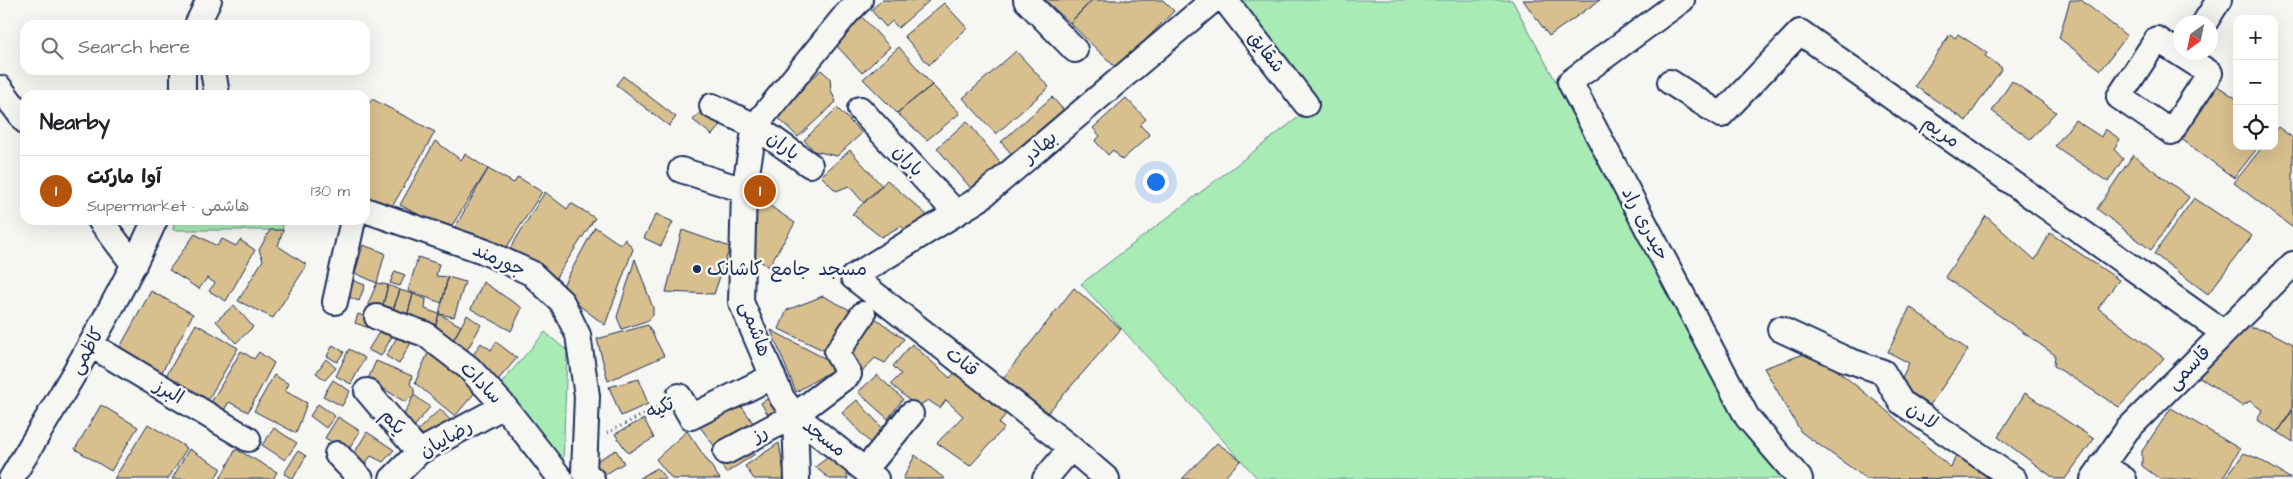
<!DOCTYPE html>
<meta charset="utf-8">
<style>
body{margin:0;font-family:"Architects Daughter","Playpen Sans Arabic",sans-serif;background:#f6f6f6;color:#202124}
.controls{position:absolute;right:15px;top:15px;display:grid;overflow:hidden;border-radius:10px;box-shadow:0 5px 20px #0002}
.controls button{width:45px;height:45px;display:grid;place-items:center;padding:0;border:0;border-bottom:1px solid #e0e0e0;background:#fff;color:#202124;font:25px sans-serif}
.compass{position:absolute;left:2173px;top:15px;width:45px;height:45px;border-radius:50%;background:#fff;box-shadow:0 5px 20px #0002;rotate:213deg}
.you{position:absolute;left:1155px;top:181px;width:18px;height:18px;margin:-12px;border:4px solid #fff;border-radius:50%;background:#1a73e8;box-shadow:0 0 0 8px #1a73e833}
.badge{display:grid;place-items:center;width:32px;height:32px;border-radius:50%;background:#b45309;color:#fff;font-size:16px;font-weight:700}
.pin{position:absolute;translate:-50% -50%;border:2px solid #fff;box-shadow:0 1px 5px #0006}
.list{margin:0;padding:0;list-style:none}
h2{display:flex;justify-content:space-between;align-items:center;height:65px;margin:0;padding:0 20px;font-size:21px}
h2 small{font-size:16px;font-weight:400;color:#757577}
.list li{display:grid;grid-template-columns:32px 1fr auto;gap:15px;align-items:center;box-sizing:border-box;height:70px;padding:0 20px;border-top:1px solid #e0e0e0}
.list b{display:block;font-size:19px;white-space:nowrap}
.list p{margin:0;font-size:16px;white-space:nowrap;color:#757577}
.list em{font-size:16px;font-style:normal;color:#757577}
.icon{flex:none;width:28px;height:28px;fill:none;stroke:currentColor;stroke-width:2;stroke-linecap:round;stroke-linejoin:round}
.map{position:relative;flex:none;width:2293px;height:479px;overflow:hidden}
.search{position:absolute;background:#fff;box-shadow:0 5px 20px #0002;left:20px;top:20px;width:350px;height:55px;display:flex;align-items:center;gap:12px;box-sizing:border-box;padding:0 18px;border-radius:15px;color:#757577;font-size:19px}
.panel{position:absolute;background:#fff;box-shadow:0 5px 20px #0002;left:20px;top:90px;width:350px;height:135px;border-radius:15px}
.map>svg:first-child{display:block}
.green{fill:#a8ebb5;stroke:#628d8a}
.building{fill:#d8bf8e;stroke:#1b2f5e}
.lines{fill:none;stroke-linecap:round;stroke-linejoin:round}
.minor-casing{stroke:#1b2f5e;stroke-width:28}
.path{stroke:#1b2f5e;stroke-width:3;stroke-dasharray:1 4;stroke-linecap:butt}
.minor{stroke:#f6f6f2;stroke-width:24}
.poi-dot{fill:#1b2f5e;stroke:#f6f6f2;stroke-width:2}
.labels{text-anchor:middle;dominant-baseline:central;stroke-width:5;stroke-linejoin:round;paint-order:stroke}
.street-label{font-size:19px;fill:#1b2f5e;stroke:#f6f6f2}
.poi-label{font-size:19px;fill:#1b2f5e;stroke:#f6f6f2;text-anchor:start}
</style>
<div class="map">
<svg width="2293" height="479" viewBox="0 0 2293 479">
<rect width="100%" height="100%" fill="#f6f6f2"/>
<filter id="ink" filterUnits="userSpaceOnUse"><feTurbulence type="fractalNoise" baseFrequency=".02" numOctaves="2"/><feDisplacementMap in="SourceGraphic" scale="10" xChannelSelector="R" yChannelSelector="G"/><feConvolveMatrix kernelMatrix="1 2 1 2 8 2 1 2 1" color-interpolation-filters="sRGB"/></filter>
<g filter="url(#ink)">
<path class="green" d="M1236,0H1512L1730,406L1788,479H1258L1081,284L1313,106Z
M175,220H282L283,230H173Z
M545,332L567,351L563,463L498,387Z"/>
<path class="building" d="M882,0H930L898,28L892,21L886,27L871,10Z
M1045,0H1092L1070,23Z
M1092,0H1163L1174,11L1117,69L1070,23Z
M1523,0H1600L1549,36Z
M2070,0H2081L2127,36L2101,70L2059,38Z
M944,3L967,28L929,65L904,36Z
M862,17L890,47L862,73L834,43Z
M1950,34L1955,38L1958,34L1987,53L1985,56L2002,68L1966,121L1915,86Z
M899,47L932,85L897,113L863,79Z
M1016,51L1049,87L996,134L963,98Z
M821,70L830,78L831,90L836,102L798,137L775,115Z
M623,76L676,117L669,126L616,85Z
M2012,81L2056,112L2030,139L1992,111Z
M932,85L960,113L927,140L897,113Z
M2216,85L2237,99V146H2259L2234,178L2180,138Z
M1052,97L1068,115L1017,160L1001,142Z
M1126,98L1146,119L1140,125L1150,135L1122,160L1113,150L1108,155L1095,141L1100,136L1093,128Z
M372,99L435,132L389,212L365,201V110Z
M837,108L862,133L837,156L814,151L804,140Z
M702,110L721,124L712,135L693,120Z
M2075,120L2101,137L2105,129L2120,139L2114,149L2123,159L2108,182L2055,146Z
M967,121L1002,165L974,192L937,148Z
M2278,127L2293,138V228L2234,183L2263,146H2274V132Z
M435,141L461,160L465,154L488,169L449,230L400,205Z
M850,150L882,186L864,203L849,186L836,191L821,176Z
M2133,155L2189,197L2151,250L2097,209Z
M488,169L514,183L518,177L542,192L503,253L454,229Z
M887,180L928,216L925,225L909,233L901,226L881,237L852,214Z
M545,192L567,209L571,203L595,218L555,279L506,255Z
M754,195L795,223L768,267L755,257L750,210Z
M2194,198L2252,236L2208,294L2154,254Z
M656,214L673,222L661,246L644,238Z
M1986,216L2035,260L2050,233L2119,280L2098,308L2164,358L2119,407L2054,366L2055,355L1945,277Z
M595,227L621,245L625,239L633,249L605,325L560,291Z
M270,230H283L278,246L307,265L273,318L238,301L263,260L259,250Z
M682,230L730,247L714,294L666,292Z
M195,234L217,246L222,239L236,246L240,240L255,250L226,301L209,291L215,283L207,278L199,289L169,270Z
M363,245L385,253L377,283L355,273Z
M418,257L439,264L436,276L448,277L442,303L408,291Z
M635,259L653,308V315L649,320L622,329L617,317Z
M395,271L405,275L400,286L390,283Z
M448,277L465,282L454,317L439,314Z
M352,280L365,285L359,301L346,296Z
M483,282L522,308L511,331L471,309Z
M377,283L388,285L382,309L368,304Z
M388,285L400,290L392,313L382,309Z
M1074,288L1121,329L1044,417L1000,382Z
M400,290L413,294L406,320L392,313Z
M151,291L193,314L162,372L119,349Z
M413,294L426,299L425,309L439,314L434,331L406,320Z
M823,296L850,310L827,352L779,329L787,310Z
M234,305L253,327L236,343L216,321Z
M1910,307L1968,350L1930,405L1899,384L1909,363L1888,352Z
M358,314L375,320L372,329L355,323Z
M439,314L461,326L452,342L434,331Z
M467,315L481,325L466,352L452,342Z
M871,315L904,339L885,363L875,358L857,377L846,355Z
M196,324L238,348L205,405L163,381Z
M648,325L664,356L608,381L597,339Z
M383,326L395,331L381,356L368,350Z
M2247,327L2268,331L2293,344V408L2278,432L2257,420L2262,410L2250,401L2242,406L2198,376Z
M771,330L839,366L796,392Z
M399,334L413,339L399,364L386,356Z
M496,342L517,358L497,381L471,358L481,343L491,350Z
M912,344L950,378L956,371L1007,412L999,424L1004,428L970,466L937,443L963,416L946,400L940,408L928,400L917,407L891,384L901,374L893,366Z
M333,345L344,352L337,362L327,356Z
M431,346L478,389L455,416L415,383Z
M349,349L365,358L351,384L336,376Z
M241,351L254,359L259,352L274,363L248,412L229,402L221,415L209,406Z
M1813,351L1880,405L1951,468L1958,450L1990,478L1867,479L1801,432L1764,368Z
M326,359L336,368L325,380L316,373Z
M376,361L412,376L410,384L414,389V395L405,402L368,379Z
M274,375L289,384L285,391L307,403L296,433L254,411Z
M877,375L903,399L888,419L858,392Z
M639,379L648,404L621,416L609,387Z
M333,380L350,391L342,406L323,396Z
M2025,393L2094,439L2065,479H2055L1998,437Z
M414,395L430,407L414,427L402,419Z
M773,395L782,411L770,418L761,403Z
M857,400L886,432L872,445L842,413Z
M738,401L756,427L718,451L697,423Z
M318,404L335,416L326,428L310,416Z
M101,405L138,427L111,471L75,449Z
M2171,408L2240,449L2222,479H2160L2142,466V451Z
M440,409L450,420L429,441L418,430Z
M2293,410V442L2278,432Z
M338,417L360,431L348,451L325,438Z
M644,419L654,438L628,453L615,434Z
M148,424L187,448L168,479H114Z
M274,428L297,443L285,460L262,445Z
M687,431L720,479H672L656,459Z
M367,432L394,450L383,462L371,456L361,469L350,460Z
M779,443L785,479H754L745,466Z
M1217,443L1241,460L1223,479H1182Z
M749,444L755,454L726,473L720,464Z
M189,449L221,468L215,479H172Z
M236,449L277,472L273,479H220Z
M616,450L624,463L601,477L593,463Z
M298,451L306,456L293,479L284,474Z
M834,453L842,459L848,479H830L815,467Z
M2244,453L2259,459L2291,479H2225Z
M915,455L945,479H903Z
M657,468L666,479H638Z"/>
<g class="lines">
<g class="minor-casing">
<path id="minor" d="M1026,0L1075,50
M1225,0L1306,104
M1682,0L1570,82L1747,417L1800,479
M2205,22L2219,0
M197,25L209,0
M2157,39L2210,73L2171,132L2119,97Z
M183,70V95
M213,70L217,95
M1670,82L1721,115L1800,32L2224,333
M0,88L25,121
M712,106L755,126L810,165
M860,109L956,213
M681,170L744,190
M365,210L483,251L531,273L562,302L578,335L587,396L584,472L592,479
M100,220L134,265
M335,302L353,220
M377,317L425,334L469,368L504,406L561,479
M1780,329L1845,359L1883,372L1901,402L2014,479
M91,345L248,439
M367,391L419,452
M679,396L691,417L773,376
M795,415L876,479
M1071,448L1107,479
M726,452L795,415L849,374L837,353L863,314
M337,454L361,479
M2102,465L2124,479
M865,470L911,414
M11,479C62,394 114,310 155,220
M392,479L419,452L504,406
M797,479L795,415L782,398L741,302L744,190L755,126L847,13L860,0
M1045,479L1071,448L853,277L979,199L1213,0
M2093,479L2127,430L2293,264"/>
</g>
<path class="path" d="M607,433L662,405"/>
<use href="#minor" class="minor"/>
</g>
</g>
<circle class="poi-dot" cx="697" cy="269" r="5"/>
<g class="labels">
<g class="street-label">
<text transform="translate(1266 52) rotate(52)">شقایق</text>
<text transform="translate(1941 132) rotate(35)">مریم</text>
<text transform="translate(783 146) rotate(36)">یاران</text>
<text transform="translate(1040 147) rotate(-40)">بهادر</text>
<text transform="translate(908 161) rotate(47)">باران</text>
<text transform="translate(1645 224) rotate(62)">حیدری راد</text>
<text transform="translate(499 260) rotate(24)">جورمند</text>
<text transform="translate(755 329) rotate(70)">هاشمی</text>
<text transform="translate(87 351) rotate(-60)">کاظمی</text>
<text transform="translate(962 362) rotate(38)">قنات</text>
<text transform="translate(2189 368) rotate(-45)">قاسمی</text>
<text transform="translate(481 383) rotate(45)">سادات</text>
<text transform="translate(169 392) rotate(31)">البرز</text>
<text transform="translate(660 408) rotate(-23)">تکیه</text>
<text transform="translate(1922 416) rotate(35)">لادن</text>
<text transform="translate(393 422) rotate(49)">یکم</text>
<text transform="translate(760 434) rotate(-28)">رز</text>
<text transform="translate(824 438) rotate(38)">مسجد</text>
<text transform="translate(446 439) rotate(-30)">رضاییان</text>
</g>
<g class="poi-label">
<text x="707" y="269">مسجد جامع کاشانک</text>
</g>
</g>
</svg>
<div class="controls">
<button>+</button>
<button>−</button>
<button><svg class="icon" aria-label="locate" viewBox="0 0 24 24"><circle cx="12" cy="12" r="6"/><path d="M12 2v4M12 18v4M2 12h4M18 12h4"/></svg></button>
</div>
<svg class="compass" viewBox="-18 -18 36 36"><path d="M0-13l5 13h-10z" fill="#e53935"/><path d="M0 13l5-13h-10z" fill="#757577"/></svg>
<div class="you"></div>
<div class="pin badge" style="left:760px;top:191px">1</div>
<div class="search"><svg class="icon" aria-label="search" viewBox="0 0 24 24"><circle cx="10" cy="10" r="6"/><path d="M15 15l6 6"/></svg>Search here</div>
<section class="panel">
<h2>Nearby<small></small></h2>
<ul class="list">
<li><span class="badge">1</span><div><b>آوا مارکت</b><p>Supermarket · هاشمی</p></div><em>130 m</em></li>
</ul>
</section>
</div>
